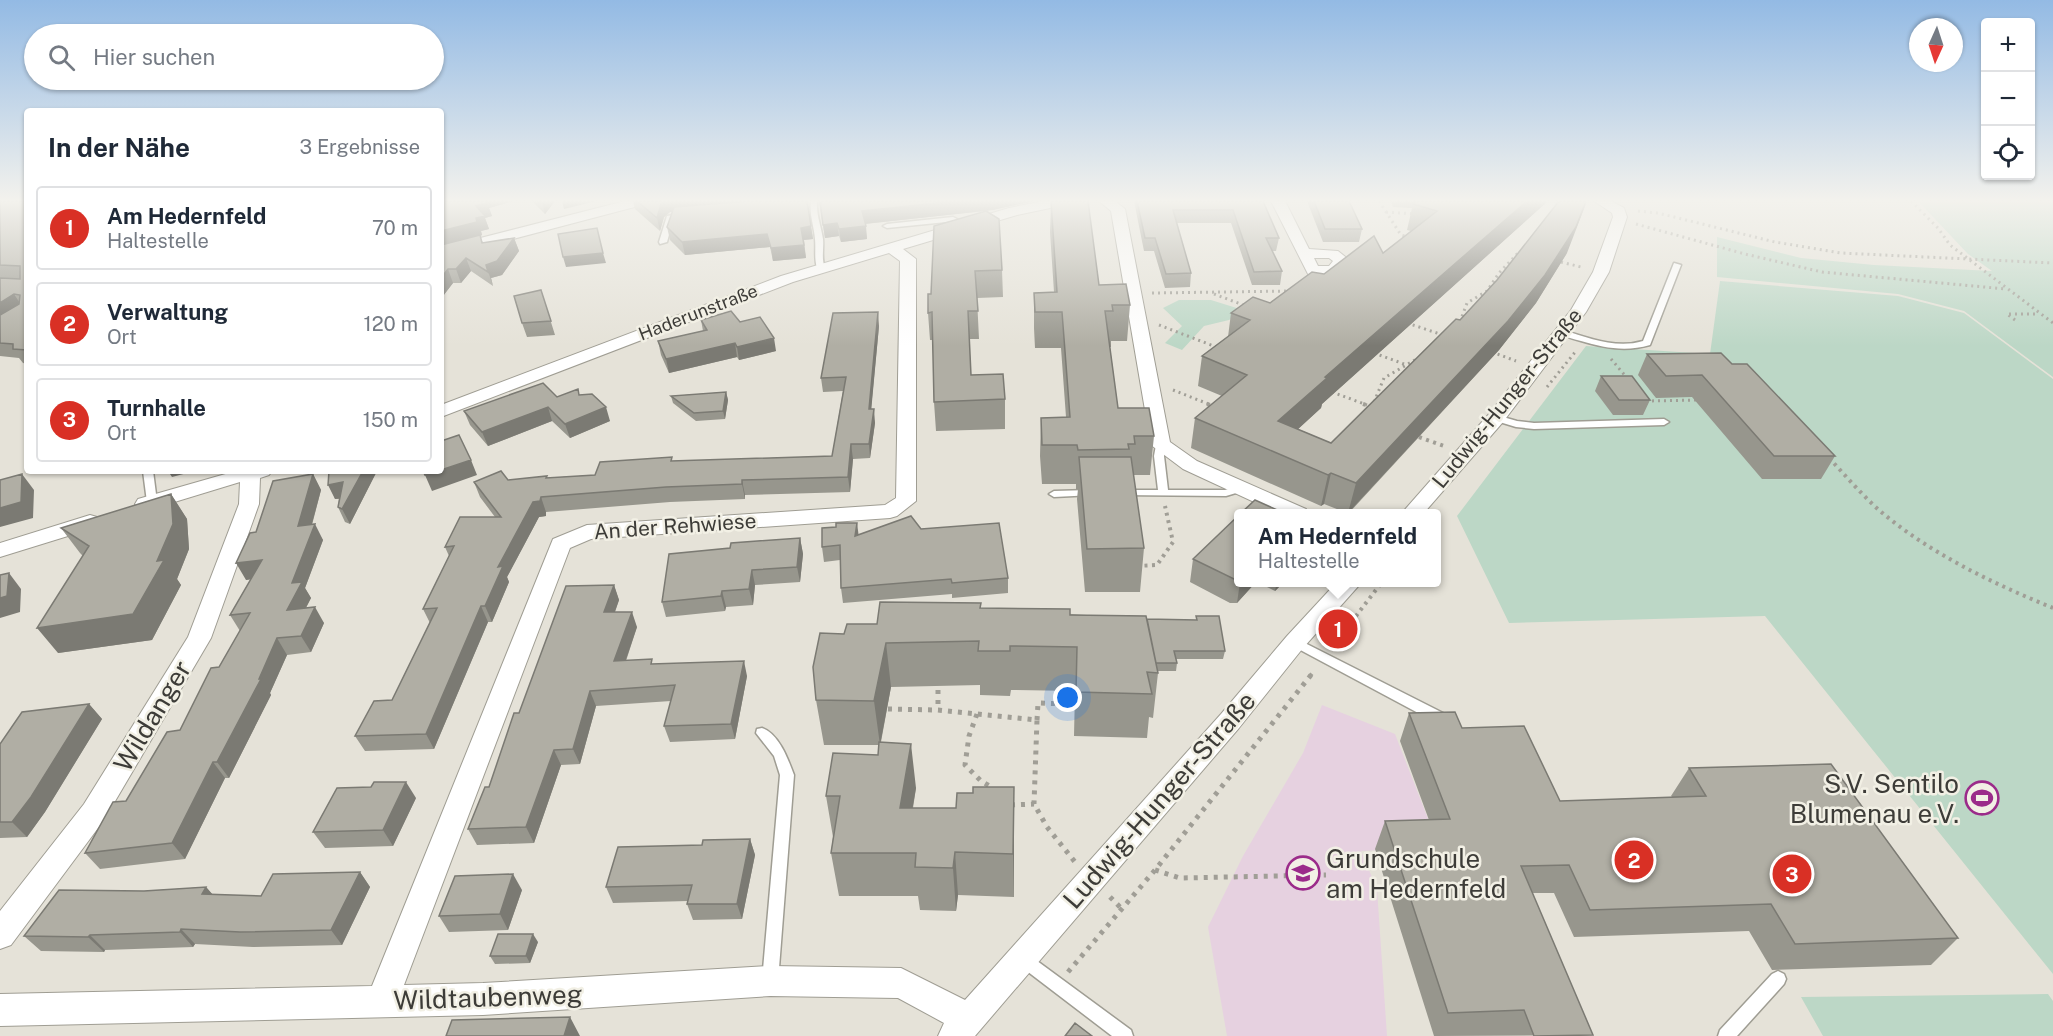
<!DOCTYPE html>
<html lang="de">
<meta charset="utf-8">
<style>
body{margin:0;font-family:"Public Sans",sans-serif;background:#f6f6f7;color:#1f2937}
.controls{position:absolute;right:18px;top:18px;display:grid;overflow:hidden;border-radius:6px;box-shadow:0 2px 4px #0004}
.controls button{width:54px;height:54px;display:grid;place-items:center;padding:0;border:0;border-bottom:2px solid #e0e1e3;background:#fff;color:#1f2937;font:30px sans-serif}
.compass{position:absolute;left:1909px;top:18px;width:54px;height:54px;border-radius:50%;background:#fff;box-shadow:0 2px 4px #0004;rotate:183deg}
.you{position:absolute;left:1068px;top:698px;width:21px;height:21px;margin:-15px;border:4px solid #fff;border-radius:50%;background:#1a73e8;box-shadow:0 0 0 9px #1a73e833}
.badge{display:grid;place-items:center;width:39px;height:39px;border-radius:50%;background:#d93025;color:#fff;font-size:20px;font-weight:700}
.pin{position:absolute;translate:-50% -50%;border:3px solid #fff;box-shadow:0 2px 6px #0006}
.popup{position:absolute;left:1234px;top:509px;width:207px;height:78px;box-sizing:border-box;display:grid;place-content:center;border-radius:6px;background:#fff;filter:drop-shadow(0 2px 4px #0005);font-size:20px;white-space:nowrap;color:#747a83}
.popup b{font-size:22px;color:#1f2937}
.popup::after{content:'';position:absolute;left:50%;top:100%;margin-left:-12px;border:12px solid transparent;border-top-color:#fff}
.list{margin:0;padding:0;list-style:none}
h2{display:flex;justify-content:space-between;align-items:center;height:78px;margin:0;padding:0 24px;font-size:26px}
h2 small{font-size:20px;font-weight:400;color:#747a83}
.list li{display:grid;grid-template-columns:39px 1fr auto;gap:18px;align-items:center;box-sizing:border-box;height:84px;margin:0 12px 12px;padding:0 12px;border:2px solid #e0e1e3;border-radius:6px}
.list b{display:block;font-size:22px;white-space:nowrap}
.list p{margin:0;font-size:20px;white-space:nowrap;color:#747a83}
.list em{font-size:20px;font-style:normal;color:#747a83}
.icon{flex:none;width:33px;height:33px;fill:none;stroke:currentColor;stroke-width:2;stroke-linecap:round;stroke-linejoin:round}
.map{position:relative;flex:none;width:2053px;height:1036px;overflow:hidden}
.search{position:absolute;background:#fff;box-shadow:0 2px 4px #0004;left:24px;top:24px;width:420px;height:66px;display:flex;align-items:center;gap:15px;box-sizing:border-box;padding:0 21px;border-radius:33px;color:#747a83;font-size:22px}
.panel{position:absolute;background:#fff;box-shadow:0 2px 4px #0004;left:24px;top:108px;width:420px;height:366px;border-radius:6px}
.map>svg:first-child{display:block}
.education{fill:#e6d1e0}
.green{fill:#bcd7c6}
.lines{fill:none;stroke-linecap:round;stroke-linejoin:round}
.lane-casing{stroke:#9f9d93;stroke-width:3}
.street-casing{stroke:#9f9d93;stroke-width:2}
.path-far2{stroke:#a09e96;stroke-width:3;stroke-dasharray:2 4;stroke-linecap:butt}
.path-far1{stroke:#a09e96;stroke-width:4;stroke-dasharray:3 4.5;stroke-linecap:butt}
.path{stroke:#a09e96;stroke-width:5;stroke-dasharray:4 6;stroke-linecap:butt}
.lane{fill:#fff;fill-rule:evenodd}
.street{fill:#fff;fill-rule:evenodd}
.wall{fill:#97968d}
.shaded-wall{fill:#7b7a73}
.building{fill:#b0aea4;stroke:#7b7a73;stroke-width:1.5}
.labels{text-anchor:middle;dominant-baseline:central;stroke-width:5;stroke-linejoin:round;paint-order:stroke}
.far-street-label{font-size:18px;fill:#3d3c38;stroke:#f2f0e5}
.street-label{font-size:21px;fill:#3d3c38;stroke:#f2f0e5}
.near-street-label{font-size:26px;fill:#3d3c38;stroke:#f2f0e5}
.near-poi-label{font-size:26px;fill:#3d3c38;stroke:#f2f0e5;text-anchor:end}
</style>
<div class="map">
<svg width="2053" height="1036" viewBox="0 0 2053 1036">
<rect width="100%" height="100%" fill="#e5e2d8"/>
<path class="education" d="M1322,705L1395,734L1439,847L1361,851L1377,889L1387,1036H1227L1208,927L1243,856L1303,753Z"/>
<path class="green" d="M1918,201H2053V377L1964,311L1898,294L1717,277V237L1801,258L1874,265L1992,271L1968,254Z
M1720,281L1898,296L1964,313L2053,379V974L1765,616L1509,623L1457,516L1586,346L1710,354Z
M1179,300H1211L1243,310L1229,320L1204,326L1182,350L1165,343L1182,326L1163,308Z
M2048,994L2053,1001V1036H1823L1801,997Z"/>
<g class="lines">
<g class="lane-casing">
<path id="lane" d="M811,201H817C816,214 821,226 823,239C824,249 821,258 825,268L821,270L817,268C814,258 816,249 815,239C814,226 809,214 811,201Z
M685,213H688V217L673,220L667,242L660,244L659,242L667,216Z
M953,217L957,219L956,221L887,228L883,226L887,224Z
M1674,263L1681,265L1650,345C1626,352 1604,348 1581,341C1573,339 1565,337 1559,333L1563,330C1589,338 1616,349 1643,341Z
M1496,415L1517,421L1534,423L1664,419L1669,422L1664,425L1534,429L1516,427L1493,420L1491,418L1493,416Z
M1161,442L1166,445L1164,456L1168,490H1225L1242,485L1247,488L1246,490L1226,496L1119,495L1118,493L1123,490H1158L1154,456L1156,445Z
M143,471H153L157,502L156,504L152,505L147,502Z
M1090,490L1095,493L1094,495L1054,497L1049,494L1054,491Z
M1295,638L1445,714L1446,718L1445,722L1440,723L1435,722L1291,645L1289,642L1291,639Z
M762,728C779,734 788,759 794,775L778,981L776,986L770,989L764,986L762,981L780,775L774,756L756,733L757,729Z
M1024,953L1029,955L1131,1030L1133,1036H1112L1019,965L1016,960L1019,955Z
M1778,971L1784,974L1786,979L1784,984L1737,1036H1718L1720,1030L1772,974Z"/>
</g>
<g class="street-casing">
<path id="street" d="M625,201H648L646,204L441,258V248Z
M1043,201H1071L1069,204L1017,215L903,249L916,259V501L897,516L890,518L591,539L570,548L404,985L483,983L770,966L901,968L965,1000L1221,714L1287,636L1337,582H1362L1303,648L1239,728L975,1036H938L944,1023L898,998L770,996L483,1015L0,1026V994L372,986L553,539L587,525L885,505L896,498L900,261L889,253L793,282L441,417V405L781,276L1009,208Z
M1099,201H1115L1125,209L1170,442L1197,461L1306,509L1309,514H1280L1183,469L1151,445L1111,211Z
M1271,201H1285L1309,249L1338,251L1348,259C1348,277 1321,278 1308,274ZM1314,258H1329L1333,261L1329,266H1318Z
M1594,201H1611L1624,208L1627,217L1609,272L1586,312L1503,422L1423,514H1401L1489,414L1571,310L1593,272L1613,217L1612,213Z
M236,471H272L269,475L260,478L259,504L211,638L104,820L11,945L0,949V911L84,804L188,637L239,504L240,482L145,511L138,509L135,504L138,499Z
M90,515L97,517L101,522L97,527L0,557V543Z"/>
</g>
<path class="path-far2" d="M1379,201L1401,235L1408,237
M1911,201L1938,228L1950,245L2053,323
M1638,211L1658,213L1775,242L1841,253L2053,263
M1386,212L1416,214
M1636,224L1745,254L1822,272L2006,289
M1561,262L1581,267
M1152,293L1291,291
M1214,294L1246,306
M2015,320L2007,314H2039
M1460,322L1467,303L1487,291L1499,273L1518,253H1522
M1407,323L1446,336
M1159,325L1219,348
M1492,352L1516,361
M1374,353L1404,364
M1611,359L1628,379
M1547,387L1576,351
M1173,390L1211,405
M1332,392L1367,405
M1646,401L1700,400
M1374,402L1384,378L1420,357"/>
<path class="path-far1" d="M1207,404L1213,406
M1363,404L1372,407
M1419,437L1447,447
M1829,458C1846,476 1862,495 1880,511C1931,554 1992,583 2053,608
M1137,566L1157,565L1173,542L1165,506
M1333,646L1382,582
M1310,676L1314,671"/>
<path class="path" d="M938,690V710
M888,709L938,710L1037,720L1034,804L1047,827L1075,862
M977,714L969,736L965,765L981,781L993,788
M1037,720L1038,703L1066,704
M1011,805L1034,804
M1155,870L1180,878L1326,875
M1110,897L1122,909
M1068,972L1155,870L1311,675"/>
<use href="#lane" class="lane"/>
<use href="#street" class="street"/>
</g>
<path class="wall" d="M0,201H27V364L23,363L19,358L0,356Z
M441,201H514L489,208L492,216L485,218L489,229L481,231L482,235L480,236L483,243L514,238L519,251L502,275L491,278L493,286L471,271L461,283H453L443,296Z
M532,201H555L545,214Z
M633,201H807L813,239L804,240L806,258L773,261L770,247L685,255L670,240L667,227L673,212H670L664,217L660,231L635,209Z
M819,201H1034L986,211L1002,270L1003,297L977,298L979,339H969L971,375L1005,399V429L936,431L934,402L933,340H930L928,313L931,294L985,211L865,224L867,239L841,242L839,236L825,238Z
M1051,201L1099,285L1130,305L1127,341H1111V347H1110L1118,408L1154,436L1150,475H1133L1144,548L1140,592H1085L1077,499L1078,489H1076V484H1042L1040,456L1041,418L1066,417L1061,348H1035L1034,328V293L1054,292L1050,232Z
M1134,201H1263L1279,238L1276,251H1272L1282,271L1280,285H1252L1231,223H1177L1191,273L1190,287L1165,288L1154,251H1144Z
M1307,201H1349L1362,229L1359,242H1323Z
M1391,201H1548L1322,404L1321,408L1298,429L1331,443L1460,320L1567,253L1536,303L1499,350L1349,513H1347L1324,504L1321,506L1191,448L1195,418L1222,396L1198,386L1202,356L1228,337L1231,313L1270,303L1324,274L1383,253L1411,231L1407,230L1412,208L1393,207Z
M541,290L555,335L527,337L522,323Z
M701,320L740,322L776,351L739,360L737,357L669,373L661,355L658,341L703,331Z
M879,326L871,409L875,423L870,458L853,459L850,492L745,495V499L670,502L546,512V516L539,517L507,577L509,582L492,622H488L434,749L365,751L355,736L392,700L430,623L423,609L449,556L445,547L495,517L480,497L474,482L595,475L673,461L832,456L843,391L823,392L821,378Z
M1647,354L1732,364L1835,456L1821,479H1762L1692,397L1656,398L1638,375Z
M1601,376L1650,400L1643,415H1613L1595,391Z
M726,392L728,400L725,419L696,421L673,403L671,396Z
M580,395L610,421L570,438L552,421L488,446L470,425L464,411L557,397Z
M329,471H377L350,524L345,522L338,507L339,499H335Z
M313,474L321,490L312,525L323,540L305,588L311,598L306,608L324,623L311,652L287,655L270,693L271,695L229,778H225L185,859L100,869L85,853L126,801L180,730L219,667L240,631L230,615L251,579L246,580L256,532Z
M171,494L187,519L189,549L177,579L181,585L152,640L58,653L83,556L80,553L61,528Z
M1239,515V582H1256L1237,603H1230L1190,582L1193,559Z
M921,529L1008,578V593L952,598V594L843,603L841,588L840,560L824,562L822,547L858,535Z
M800,538L803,554L800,582L755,585L753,605L726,607L725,611L666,617L662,602L730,548Z
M1257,582H1284L1275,591Z
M614,585L619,600L615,612L637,627L626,661L747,676L735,739L670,742L664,726L671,701L596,706L580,764L561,765L534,843L477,845L468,829L489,787L519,713Z
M981,603V608L1147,619L1196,620V616L1225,651L1223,659H1176L1177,663L1176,671H1157L1158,673L1153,718L1149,717L1147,738L1074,736L1075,691L1011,690L1010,696L980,695V685L891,687L881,742L916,788L913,808L1014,831V897L958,895L956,911L920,910L918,896H839L831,853L833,837L826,796L878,755L879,745H824L816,700L844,634L877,624Z
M89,704L102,719L45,812L27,837L0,838V744Z
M1409,713L1462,728L1560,801L1672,797L1671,796L1689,768L1958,938L1931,965L1772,970L1749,931L1574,937L1554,893H1532L1593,1035L1434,1036L1375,849L1385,821L1429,820L1400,741Z
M416,798L393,846L325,848L313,832Z
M750,839L755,855L742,919L693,920L687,904L688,901L613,903L606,887L702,845Z
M360,872L370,887L342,945L253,947L195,944L193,947L105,950L104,952L41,951L24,936L144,891L206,887L213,895L261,896Z
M522,890L508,930L449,932L439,916Z
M538,942L530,963L495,964L490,956Z"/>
<path class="shaded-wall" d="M482,201H514L489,208L492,216L485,218L489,229L481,231L482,235L480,236L485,249L441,246V231L476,218V206Z
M542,201H555L545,214Z
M562,201H597L564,209Z
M665,201H792L670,212L664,217L660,231L657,218L661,204Z
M959,201H1034L993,210L863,224L862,211Z
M1527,201H1548L1322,404L1321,408L1273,452L1278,421L1325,377Z
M1586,201H1587L1567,253L1536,303L1499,350L1348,513L1356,483Z
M837,223L839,236L825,238L823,225Z
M811,226L813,239L803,240L801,228Z
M866,226L867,239L841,242L839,229Z
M767,234L770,247L685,255L682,242Z
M514,238L519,251L502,275L491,278L493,286L486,265Z
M804,245L806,258L773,261L771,248Z
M603,253L606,263L566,267L563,257Z
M466,258L471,271L461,283L456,269Z
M448,269L453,283L443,296L441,297V278Z
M14,294L23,308L0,322V303Z
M878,312L879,326L870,423L869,409Z
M774,338L776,351L739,360L737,347Z
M735,343L737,357L669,373L666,359Z
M726,392L728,400L725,419L723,411Z
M548,407L552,421L488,446L482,432Z
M606,407L610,421L570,438L565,424Z
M874,409L875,423L870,458L869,444Z
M851,444L853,459L850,492L848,477Z
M471,460L477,475L432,491L425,475L437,471H441V470Z
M168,471H195L172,477Z
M363,471H377L350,524L342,509L349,497L335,499L328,485Z
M1331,473L1324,504L1321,506L1328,475Z
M22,474L34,490L33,518L0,527V508Z
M313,474L321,490L307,542L298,526Z
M742,480L745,495V499L742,484Z
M171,494L187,519L189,549L177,579L181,585L152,640L58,653L37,628L157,561Z
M541,497L546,512V516L539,517L507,577L509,582L492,622L485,606L498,567L533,502Z
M857,523L859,538L855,536Z
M315,524L323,540L305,588L311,598L296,626L287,610L292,583Z
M800,538L803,554L800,582L797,567Z
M262,560L272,576L246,580L236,563Z
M752,570L755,585L753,605L749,589Z
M9,573L21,589L20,612L0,618V598Z
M1240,582H1256L1237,603Z
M1277,582H1284L1275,591Z
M614,585L619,600L609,628L604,612Z
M722,591L726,607L725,611L721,596Z
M481,606L488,622L434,749L426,734Z
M315,607L324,623L311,652L301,636Z
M632,612L637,627L620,677L614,661Z
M277,638L287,655L270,693L271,695L229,778L217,762L259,679Z
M886,643L891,687L880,745L874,701Z
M744,661L747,676L735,739L731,724Z
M590,691L596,706L580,764L573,749Z
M89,704L102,719L45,812L27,837L12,822Z
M911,744L916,788L905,851L900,808Z
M554,750L561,765L534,843L526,827Z
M213,762L225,778L185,859L172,843Z
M406,782L416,798L393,846L383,830Z
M1014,787V897L1013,854Z
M750,839L755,855L742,919L737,904Z
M955,852L958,895L956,911L953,868Z
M360,872L370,887L342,945L331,930Z
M513,874L522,890L508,930L500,914Z
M206,887L219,902L202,894Z
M181,929L195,944L193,947L180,932Z
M533,934L538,942L530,963L526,956Z
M90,935L105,950L104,952L88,937Z
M570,1017L580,1036H564Z"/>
<path class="building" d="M0,201H27V350L13,349V344L0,343V315L19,304L20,295L14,294L0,303V278L20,279V266L0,265Z
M441,201H485L487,203L476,206L485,216L476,218L477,222L441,231Z
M637,201H665L661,204L657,218Z
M748,201H807L811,226L801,228L804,245L771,248L767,234L682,242L667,227L674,207Z
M820,201H959L862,211L866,226L839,229L837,223L823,225Z
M1051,201H1088L1099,285L1126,284L1130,305H1112L1113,311H1105L1118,408H1149L1154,436H1134L1135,444H1128L1129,449L1078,450L1077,445H1042L1041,418L1070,417L1062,312H1035L1034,293L1057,292Z
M1137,201H1263L1279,238H1266L1282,271L1254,272L1233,210H1173L1191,273L1166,274L1155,238H1145Z
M1314,201H1349L1362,229H1325Z
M1417,201H1527L1325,377L1327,378L1278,421L1331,443L1456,319L1460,320L1497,280L1559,201H1586L1576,227L1545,275L1508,321L1356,483L1331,473L1328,475L1195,418L1247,375L1202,356L1250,320L1231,313L1253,297L1270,303L1312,272L1324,274L1374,236L1383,253L1437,211L1413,204Z
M986,211L999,219L1002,270L975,271L978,311H968L971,375L1003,374L1005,399L934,402L932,312L928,313V294H931L934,226Z
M597,228L603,253L563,257L558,234Z
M480,235L482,243L514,238L497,261L486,265L488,272L466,258L456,269H448L441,278V245Z
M541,290L551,321L522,323L514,296Z
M731,311L740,322L760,317L774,338L737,347L735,343L666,359L658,341L707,330L701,320Z
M878,312L869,409H874L869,444H851L848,477L742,480V484L666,487L541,497L540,501L533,502L498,567L503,566L485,606H481L426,734L355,736L374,701L392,700L437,608L423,609L454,546L445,547L460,517H501L474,482L501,471L508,480L547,476L546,478L595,475L600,462L672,457L671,461L832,456L846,377L821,378L833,313Z
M1721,353L1732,364H1747L1835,456H1774L1702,375L1666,376L1647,354Z
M1601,376H1632L1650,400H1619Z
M543,383L557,397L578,389L579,395L592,394L606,407L565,424L548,407L482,432L464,411Z
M726,392L723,411L694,413L671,396Z
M459,435L471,460L441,470V441Z
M1079,457H1131L1144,548L1087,549Z
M329,471H363L342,509L338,507L343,482L328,485Z
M423,471H437L425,475Z
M22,474L21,502L0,508V480Z
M313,474L298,526L315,524L292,583L302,582L287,610L315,607L301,636L277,638L259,679H261L217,762H213L172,843L85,853L113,802L126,801L167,732L180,730L211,668L219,667L250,613L230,615L262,560L236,563L250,533L256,532L273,481Z
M171,494L173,524L157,561L164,560L133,614L37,628L89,546L61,528Z
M1255,500L1284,513H1241Z
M1239,515V579H1234L1193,559Z
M911,516L921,529L999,523L1008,578L952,583L951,579L841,588L840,545L822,547V528L836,527V523H857L855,536Z
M800,538L797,567L752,570L749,589L722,591L721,596L662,602L669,554L730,548L731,543Z
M9,573L7,596L0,598V575Z
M614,585L604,612H632L614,661L652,659L651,664L744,661L731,724L664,726L675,685L590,691L573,749L554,750L526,827L468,829L485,787H489L514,713H519L566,586Z
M880,602L981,603L980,608L1070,609V615L1146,616L1158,673L1147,672L1152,694L1076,692L1077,647L1010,646V651H978L979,641L886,643L874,701L816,700L813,667L820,633L844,634L847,624H877Z
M1196,616H1219L1225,651H1174L1177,663H1156L1147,619L1197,620Z
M89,704L31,797L12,822H0V744L22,712Z
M1455,712L1462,728L1524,726L1560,801L1706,796L1689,768L1831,764L1958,938L1795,944L1771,904L1590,910L1569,865L1521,866L1593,1035L1534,1036L1524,1010L1448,1013L1385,821L1450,819L1409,713Z
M879,742L911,744L900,808H956L957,793H973V787H1014L1013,854L955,852L953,868L915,867L916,853H831L840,796H826L833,753L878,755Z
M374,782H406L383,830L313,832L337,788L371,787Z
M750,839L737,904H687L692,885L606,887L618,847L702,845L703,840Z
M360,872L331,930L240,932L181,929L180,932L90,935L88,937L24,936L59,890L144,891L206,887L202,894L261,896L273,874Z
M513,874L500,914L439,916L455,876Z
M498,934H533L526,956H490Z
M570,1017L564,1036H446L452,1020Z
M1075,1023L1092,1036H1065Z"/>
<linearGradient id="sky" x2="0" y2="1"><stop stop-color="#93bae4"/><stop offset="0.58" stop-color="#f3f2ed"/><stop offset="1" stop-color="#f3f2ed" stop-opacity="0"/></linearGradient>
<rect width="2053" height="346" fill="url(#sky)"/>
<defs>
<g id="stadium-ring" transform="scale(1.725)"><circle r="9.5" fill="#f2f0e5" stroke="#9b2b8a" stroke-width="1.5"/><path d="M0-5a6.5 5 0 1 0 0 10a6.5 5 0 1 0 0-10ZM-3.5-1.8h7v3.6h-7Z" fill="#9b2b8a"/></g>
<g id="school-ring" transform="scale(1.725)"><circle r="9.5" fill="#f2f0e5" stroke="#9b2b8a" stroke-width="1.5"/><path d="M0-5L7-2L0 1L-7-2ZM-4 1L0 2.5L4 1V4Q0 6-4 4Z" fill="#9b2b8a"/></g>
</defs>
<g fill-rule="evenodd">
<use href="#stadium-ring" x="1982" y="798"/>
<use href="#school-ring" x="1303" y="873"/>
</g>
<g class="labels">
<g class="far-street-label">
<text transform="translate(698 312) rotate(-21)">Haderunstraße</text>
</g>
<g class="street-label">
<text transform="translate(1507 398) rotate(-51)">Ludwig-Hunger-Straße</text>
<text transform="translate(675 526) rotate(-4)">An der Rehwiese</text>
</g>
<g class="near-street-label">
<text transform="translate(152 716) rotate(-59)">Wildanger</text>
<text transform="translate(1159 800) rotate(-49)">Ludwig-Hunger-Straße</text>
<text transform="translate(488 997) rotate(-2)">Wildtaubenweg</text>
</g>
<g class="near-poi-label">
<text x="1959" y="783">S.V. Sentilo<tspan x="1959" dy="30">Blumenau e.V.</tspan></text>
<text x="1326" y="858" text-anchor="start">Grundschule<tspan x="1326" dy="30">am Hedernfeld</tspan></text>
</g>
</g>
</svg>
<div class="controls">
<button>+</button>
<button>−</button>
<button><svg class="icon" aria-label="locate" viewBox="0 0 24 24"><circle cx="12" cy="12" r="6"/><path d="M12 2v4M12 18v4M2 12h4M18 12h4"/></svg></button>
</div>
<svg class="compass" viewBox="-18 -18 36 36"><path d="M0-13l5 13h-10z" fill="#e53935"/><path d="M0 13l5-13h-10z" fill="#747a83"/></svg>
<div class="you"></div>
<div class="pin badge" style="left:1338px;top:629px">1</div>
<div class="popup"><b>Am Hedernfeld</b>Haltestelle</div>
<div class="pin badge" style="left:1634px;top:860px">2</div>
<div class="pin badge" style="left:1792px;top:874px">3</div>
<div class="search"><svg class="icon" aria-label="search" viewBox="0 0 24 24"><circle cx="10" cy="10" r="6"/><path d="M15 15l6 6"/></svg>Hier suchen</div>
<section class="panel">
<h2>In der Nähe<small>3 Ergebnisse</small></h2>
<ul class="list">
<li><span class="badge">1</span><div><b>Am Hedernfeld</b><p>Haltestelle</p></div><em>70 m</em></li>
<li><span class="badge">2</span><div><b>Verwaltung</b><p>Ort</p></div><em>120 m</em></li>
<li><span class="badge">3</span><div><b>Turnhalle</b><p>Ort</p></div><em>150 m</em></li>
</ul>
</section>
</div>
